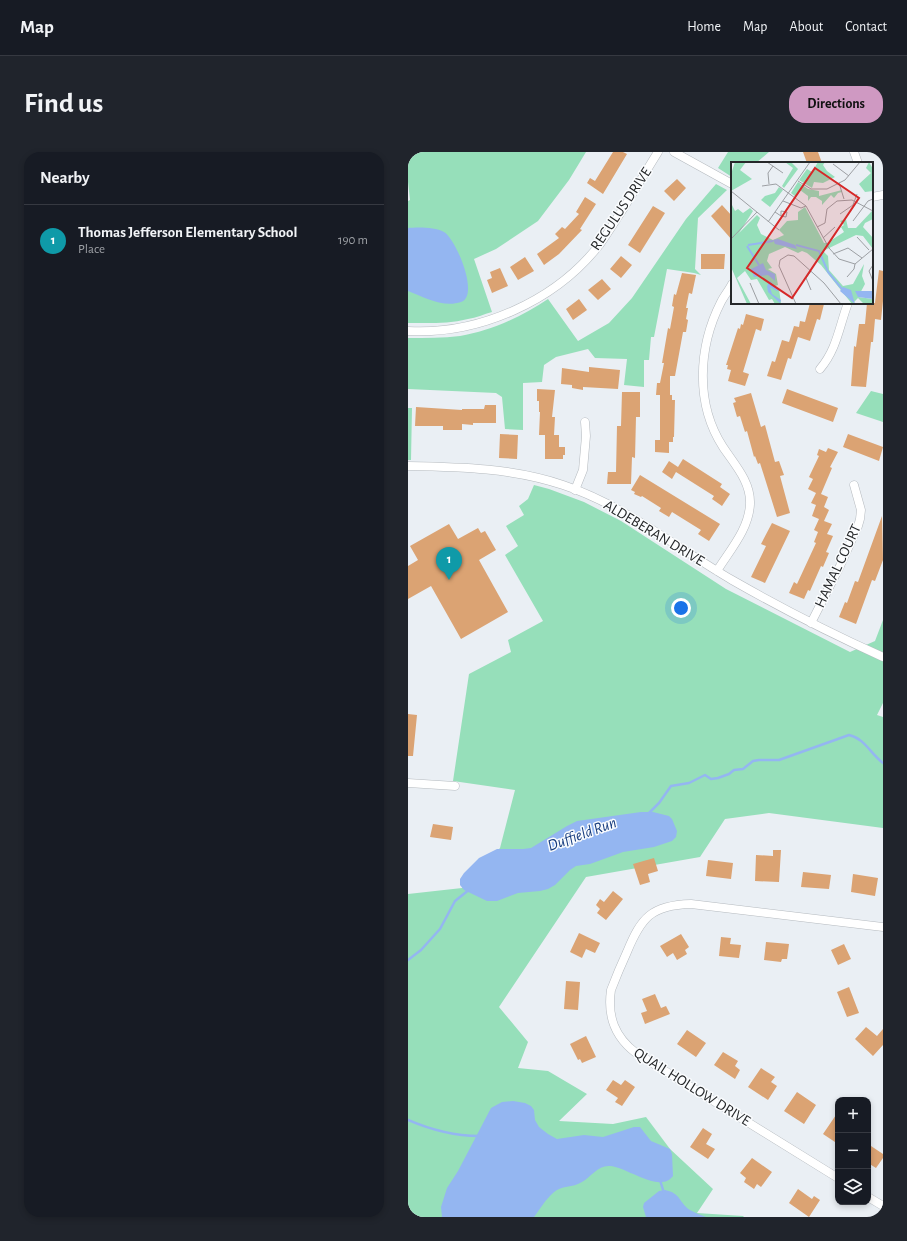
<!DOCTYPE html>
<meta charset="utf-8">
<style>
body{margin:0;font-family:"Alegreya Sans",sans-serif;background:#20242c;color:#f1f3f6}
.controls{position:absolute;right:12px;bottom:12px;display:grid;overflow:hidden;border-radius:8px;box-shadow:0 2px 6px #0003}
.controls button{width:36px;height:36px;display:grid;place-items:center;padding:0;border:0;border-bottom:1px solid #363941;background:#171b24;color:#f1f3f6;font:20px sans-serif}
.you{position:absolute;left:273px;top:456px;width:14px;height:14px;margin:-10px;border:3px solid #fff;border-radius:50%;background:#1a73e8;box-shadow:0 0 0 6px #1a73e833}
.badge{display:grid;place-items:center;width:26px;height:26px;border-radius:50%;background:#cf99c2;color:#fff;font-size:13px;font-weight:700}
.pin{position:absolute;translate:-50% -33px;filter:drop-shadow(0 1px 2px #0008)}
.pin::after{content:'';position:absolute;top:21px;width:14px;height:12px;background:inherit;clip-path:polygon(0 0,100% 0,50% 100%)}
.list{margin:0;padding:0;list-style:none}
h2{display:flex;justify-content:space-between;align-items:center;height:52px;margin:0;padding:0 16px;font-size:17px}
h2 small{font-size:13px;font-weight:400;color:#9ea1a6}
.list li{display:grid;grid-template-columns:26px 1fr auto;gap:12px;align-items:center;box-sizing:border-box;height:72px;padding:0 16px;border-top:1px solid #363941}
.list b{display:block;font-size:15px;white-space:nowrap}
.list p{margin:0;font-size:13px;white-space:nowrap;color:#9ea1a6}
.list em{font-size:13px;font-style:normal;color:#9ea1a6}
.icon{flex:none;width:22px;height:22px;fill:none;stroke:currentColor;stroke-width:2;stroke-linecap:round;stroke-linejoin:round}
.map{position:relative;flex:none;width:475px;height:1065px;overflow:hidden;border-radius:16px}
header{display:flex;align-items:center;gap:24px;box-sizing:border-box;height:56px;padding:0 20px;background:#171b24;border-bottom:1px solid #363941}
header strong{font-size:19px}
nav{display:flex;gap:22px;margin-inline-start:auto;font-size:14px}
.intro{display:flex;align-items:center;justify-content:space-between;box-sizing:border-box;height:96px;padding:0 24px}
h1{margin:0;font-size:28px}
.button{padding:10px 18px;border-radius:16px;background:#cf99c2;color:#111;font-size:14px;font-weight:700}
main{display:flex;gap:24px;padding:0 24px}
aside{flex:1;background:#171b24;border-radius:16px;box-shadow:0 2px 6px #0003}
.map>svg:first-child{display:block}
.green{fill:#96dfba}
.water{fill:#94b6f1}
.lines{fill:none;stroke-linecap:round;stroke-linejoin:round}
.stream{stroke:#94b6f1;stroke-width:2.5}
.building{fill:#dba373}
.street-casing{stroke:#b5babf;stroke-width:9}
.street{stroke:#fff;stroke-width:8}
.labels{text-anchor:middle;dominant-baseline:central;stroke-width:3;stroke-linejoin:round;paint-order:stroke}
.street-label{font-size:15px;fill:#26282a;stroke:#fafcfe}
.water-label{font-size:16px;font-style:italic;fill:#153b7e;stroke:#fafcfe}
.inset-river{fill:none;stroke:#94b6f1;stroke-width:2}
.inset-road{fill:none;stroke:#9c9fa3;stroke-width:1}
.view{fill:#d62828;fill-opacity:0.15;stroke:#d62828;stroke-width:2}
.inset-edge{fill:none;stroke:#26282a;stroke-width:2}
</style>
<header>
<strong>Map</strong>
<nav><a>Home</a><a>Map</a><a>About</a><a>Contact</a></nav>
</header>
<div class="intro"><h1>Find us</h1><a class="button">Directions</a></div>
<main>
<aside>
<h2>Nearby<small></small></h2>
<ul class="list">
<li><span class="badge" style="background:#0f9aa8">1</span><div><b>Thomas Jefferson Elementary School</b><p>Place</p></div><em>190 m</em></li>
</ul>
</aside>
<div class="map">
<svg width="475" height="1065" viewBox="0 0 475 1065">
<rect width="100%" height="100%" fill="#eaeff4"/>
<path class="green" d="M0,0H178L161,28L130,69L88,97L66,107L84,160C76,162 68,166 60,167C40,172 20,171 0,171V49L2,48L0,30Z
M320,0H361L348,11H324V25L310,16Z
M308,32L319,38L290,66L287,117L293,123L286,121L259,117L246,185H243L241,208H236V235L216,233L219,207L187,206L180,197L148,205L136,213L134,230L115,231V278L97,277L94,245L88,241L0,237V186C18,186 35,186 52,184C83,179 115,164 140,147L170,189L201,171L224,146L278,67Z
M463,239L475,242V270L448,261Z
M0,256H4L3,308H0Z
M126,333L141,337L176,350L213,369L318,437L442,500L467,489L475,468V551L469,563L475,565V676L361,661L317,667L292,705L178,725L91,855L120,890L110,916L140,919L179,942L151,969L205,972L238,965L262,997L305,1037L289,1061L335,1064L336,1065H0V742L54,736L92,696L107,638L45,629L61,522L103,500L100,488L135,469L97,403L110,394L98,374L116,363L111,354L120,347Z"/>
<path class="water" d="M0,76C10,75 27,75 36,80C48,87 72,144 53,150C35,156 16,145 0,139Z
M233,660H245L261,664L264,667L269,679L268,685L264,689L246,695L215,700L182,712L168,714L162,718L147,733L140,737L132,739L110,741L89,749H79L56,738L52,733V727L56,721L71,706L89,697H115L123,696L159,674L169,669Z
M105,949L117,951L123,954L126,958L127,968L131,975L140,982L149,987L176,983L195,985L226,975H232L243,989L262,997L264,1002L265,1024C252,1042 219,1015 202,1014C190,1013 183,1025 174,1030C165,1036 153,1033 145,1041C138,1047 132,1057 126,1065H34L33,1055L39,1036L50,1019L83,956L94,950Z
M257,1038C273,1041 271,1051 282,1058C287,1061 293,1063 298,1065H238L235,1055L236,1051L251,1039Z"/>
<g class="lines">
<path class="stream" d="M241,661L251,651L263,634L281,631L297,623L303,627L310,626L321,622L326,618L335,617L345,609L351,608H371L441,583C456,586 463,602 475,611
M0,808L13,798L32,777L47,749L62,737
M0,968C23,978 46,984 71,984
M252,1028L256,1041"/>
</g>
<path class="building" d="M205,0H215L219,2L195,42L179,31L182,26L187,29Z
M395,0H410L414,11H399Z
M269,27L278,36L266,49L256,39Z
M177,45L188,52L172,77L174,78L151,102L136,113L129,102L151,86L147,82L154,75L157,77L171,62L168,60Z
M314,53L324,64V88L303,64Z
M245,54L257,61L232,101L220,93Z
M293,102H317L316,117H293Z
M213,104L224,113L213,126L202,117Z
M117,105L126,119L110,128L102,115Z
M92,116L100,134L84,141L79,128L84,126L82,120Z
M471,118L475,119V149L473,168L467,167L465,190H463L458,235L443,234L446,194L448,195L451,172H457L459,151H467Z
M274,121L288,123L284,142L281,141L278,156H280L278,167L280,168L278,180H275L267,224H262V243H264V248H267L266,285H265V290H261V301L247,300V288H252V243H248L249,231H252L256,211H254L260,176L262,177L266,155L264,154L266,142L268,143Z
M194,127L203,137L190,148L180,138Z
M171,147L179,158L165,168L158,157Z
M402,151L416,152L412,168L409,167L402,189L390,185L383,207L380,206L373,228L359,224L364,209L367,210L374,188L381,190L386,174L391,175L392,169L397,170Z
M338,162L356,167L353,179L348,177L335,220L341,222L337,234L320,229L323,218L319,217L320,213H318L330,176L332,177L333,172L335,173Z
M181,215L212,218L210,237L175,235V238L164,236V233L153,232L154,216L181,220Z
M129,237L147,238L144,265H147L146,283H151V295H157V303H155V307H137V283H131L132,260H131V249H129Z
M379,237L430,256L425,270L374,251Z
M214,240H232V265H228L227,306L224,305L223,332H199L200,320H208L209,274H213Z
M343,241L353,275L357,273L367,310L371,309L376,323L372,324L382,361L369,365L352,311L350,312L347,304L346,305L339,279L337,280L332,264L329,265L325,251L328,250L326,246Z
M77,253H88V271H65V273L54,272V278H35V274H7L8,255L54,258V257H76Z
M92,282L110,283L109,307L91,306Z
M440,282L475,295L471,309L435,295Z
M420,296L430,300L422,315L424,316L413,342L420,345L416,355L421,358L416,369L424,372L419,382L425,384L418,400L421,401L415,415L413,414L402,439L400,438L396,447L381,441L386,430L389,432L408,391L406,390L410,380L406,378L411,367L404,364L408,353L403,351L408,341L400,337L405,327L401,325L411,304L409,303L411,297L418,300Z
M275,307L314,332L312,335L322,342L314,354L304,347L306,344L268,320L264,327L254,320L261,309L270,315Z
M232,323L312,372L301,389L290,382L293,378L264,360L261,365L251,359L253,356L234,344L233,345L226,342L227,340L223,338Z
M474,364L475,408L467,429L464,428L448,472L431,465L437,450L439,451L447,429L450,430Z
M364,371L382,379L357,431L343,425L358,394L353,392Z
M41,372L50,387L70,376L73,381L77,379L88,398L71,408L100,460L53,487L23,434L0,447V414L10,408L2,394Z
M0,562L9,563L5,604H0Z
M25,672L45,675L43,688L22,685Z
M365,698H373L371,730L347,729L348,703L365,704Z
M246,706L250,719L240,722L242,730L232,733L225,712Z
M300,708L325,711L323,727L298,724Z
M395,720L423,723L421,737L393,735Z
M445,722L470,726L467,744L443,740Z
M205,739L215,747L198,768L189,761L192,757L188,753L192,747L196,750Z
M171,781L192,791L187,801L178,797L174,806L162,800Z
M273,782L281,795L277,798L279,802L269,808L265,801L259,805L252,794Z
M313,785L323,786L322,792L333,793L331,806L311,804Z
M358,790L381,792L379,807H374L373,810L356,808Z
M436,792L443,807L430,813L423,798Z
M158,829L172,830L170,858L156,857Z
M441,835L451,861L439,865L429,840Z
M247,842L253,856L258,854L262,862L237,872L233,861L239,859L234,847Z
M458,875L469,884L475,877V893L465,904L447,887Z
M279,878L298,891L288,905L269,892Z
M178,884L188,905L174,911L172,907L170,908L162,892Z
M315,900L330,909L327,914L332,918L327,927L306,913Z
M353,916L367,925L363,930L369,934L360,948L340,935Z
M205,928L213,933L217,928L227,935L214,954L207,950L210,946L198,938Z
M389,940L408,953L396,972L376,959Z
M430,960V992L415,982Z
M295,976L304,982L298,992L307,997L300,1007L282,995Z
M460,992L475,1002V1006L468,1016L460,1011Z
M344,1006L364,1020L353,1035L349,1032L346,1037L336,1030L338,1026L332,1021Z
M390,1037L404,1047L406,1044L412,1048L401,1065L381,1051Z"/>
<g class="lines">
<g class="street-casing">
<path id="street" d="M266,0L324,32
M446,0L450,11
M464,45L475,43
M0,179C71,183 148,149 192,92C200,81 207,69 215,57C227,38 238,19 250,0
M412,217C429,197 431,175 440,151
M0,314C53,315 105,316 155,333C216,353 269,396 324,428C373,456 424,482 475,505
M167,338L175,318L178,284L177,270
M309,419C322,398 341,377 342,352C343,330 327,313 315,295C287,252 290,195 313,150C316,144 321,138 324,132
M403,471L432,414L450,374L452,367L453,358L446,333
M0,631L47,634
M430,1026L228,901C207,885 199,865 203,838C208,825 213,813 219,800C233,766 243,753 283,752L475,775
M460,1045L475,1054"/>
</g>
<use href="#street" class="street"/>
</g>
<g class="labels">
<g class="street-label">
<text transform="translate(213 57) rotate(-56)">REGULUS DRIVE</text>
<text transform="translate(246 381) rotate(31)">ALDEBERAN DRIVE</text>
<text transform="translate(430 414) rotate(-65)">HAMAL COURT</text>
<text transform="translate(284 935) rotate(32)">QUAIL HOLLOW DRIVE</text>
</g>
<g class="water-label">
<text transform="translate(174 682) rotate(-20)">Duffield Run</text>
</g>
</g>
<g transform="translate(323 10)">
<rect width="142" height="142" fill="#eaeff4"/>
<path d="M4,0H15L9,8L21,17L0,29V12ZM54,0H60L67,7L53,26L51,24L62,6ZM87,0H94L92,3L96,9L104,15L92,21L83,20L81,26L68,18L76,7L81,10ZM138,0L142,7V29L134,30L128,22L140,11L135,6ZM67,20L77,27L88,29V34L111,28V30L107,31L103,36L100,33L91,43V39L85,35H80L77,39V34L69,28L65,35L60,31ZM48,25L52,28L39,45L30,38L34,34L44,31ZM0,41L4,49L7,47L12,51L19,46L22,49L8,71L26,53L29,56L26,63L30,72L42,78L53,73L48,68L56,59L67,58V50L74,45L93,81H96L113,70L110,65L113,63L109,59L115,57L117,66H125L141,49L142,57L134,61L132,65L142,76V87L132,74L125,73L92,89L97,94L98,108L112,124L122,122L133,102L131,114L134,122L127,135L142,137V142H133L127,136L121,142L90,103L76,91L71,89L67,91L54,85L38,92L36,99L41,106L37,107L45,112L47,123L44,124L48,127L50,141L44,142L41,137L38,138L26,117L20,118L14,109L6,116L20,142H16L0,105Z" fill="#96dfba"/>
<path d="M47,77L64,83L66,87L44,82L42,78ZM32,101L35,108L44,112V119L37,113L23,115L20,107ZM39,119L48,128L46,129L39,125L41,132L50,138L49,141L37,130L36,124ZM112,125L120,128L124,142L109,129ZM124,129H142V137L127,135Z" fill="#94b6f1"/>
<path class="inset-river" d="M17,83L42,79M65,83L88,89L97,110L111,127M16,84L28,103"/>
<path class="inset-road" d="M36,0L52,11M102,2L118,14M67,19L80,27H96L114,18L129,0M108,21L113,37M38,22L37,11L42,4M31,24L45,22L75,44L98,86L108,97L124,102L142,87M0,29L48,68M52,39L70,46L75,44M44,50L50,54L55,55L56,50L50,49V54M109,52L122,43L126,32M122,59L137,39L142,37M37,60L79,0M86,65L94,61L96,47L106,39L121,38L142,49M126,75L138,88M92,76L104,65M0,77L26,50M102,92L117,86L131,96M142,103L138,109L142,119M80,109L75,116L80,128M116,115L123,107L124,102M19,121L28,142M65,142L48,104L49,98L57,93L63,94L93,121L110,142"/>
<path class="view" d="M84,6L128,36L61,136L16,106Z"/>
<rect width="142" height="142" class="inset-edge"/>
</g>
</svg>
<div class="controls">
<button>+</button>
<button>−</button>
<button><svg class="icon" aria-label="layers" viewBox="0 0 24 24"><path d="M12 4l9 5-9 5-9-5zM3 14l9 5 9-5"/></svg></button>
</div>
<div class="you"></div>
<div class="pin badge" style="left:41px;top:428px;background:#0f9aa8">1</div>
</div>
</main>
